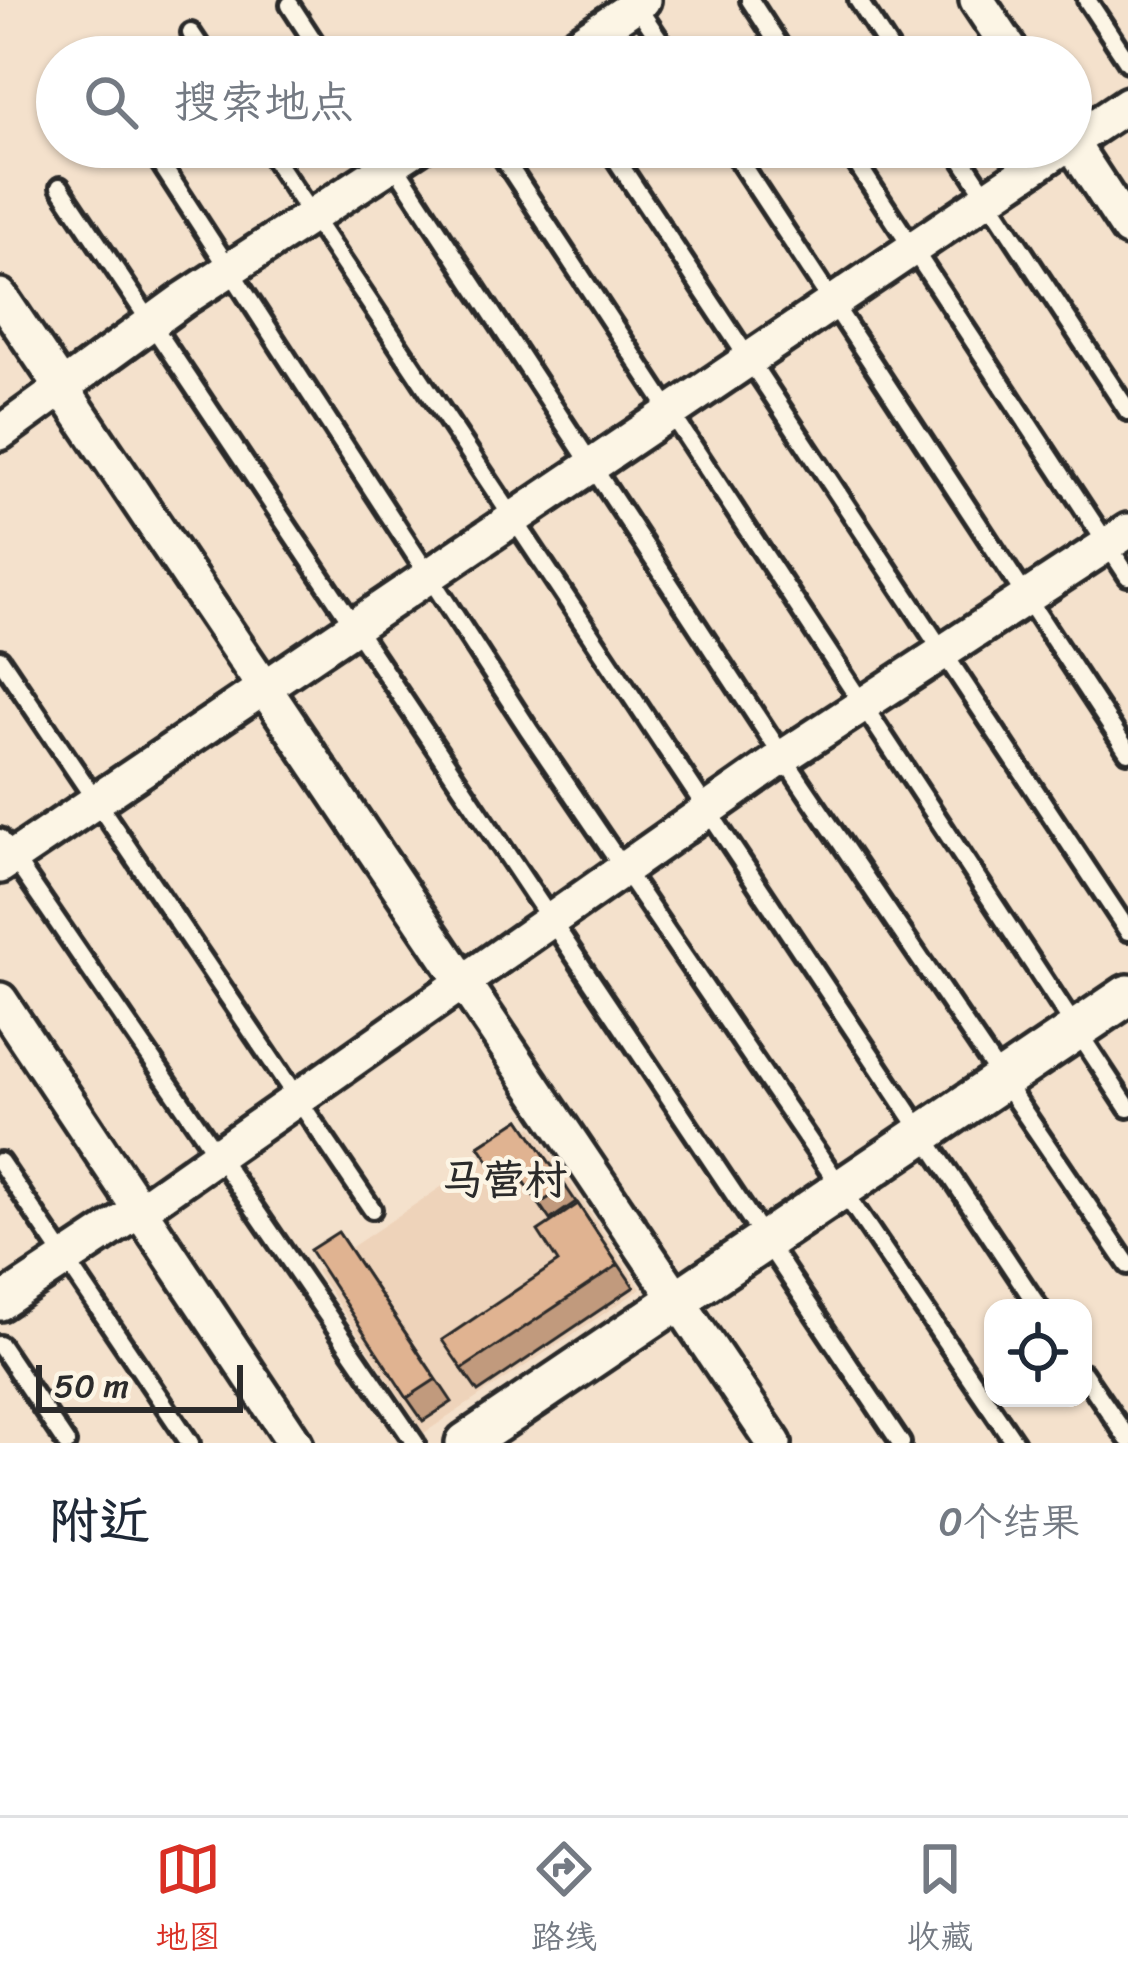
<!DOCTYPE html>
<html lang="zh">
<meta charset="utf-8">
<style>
body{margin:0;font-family:Sriracha,"LXGW WenKai TC",sans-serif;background:#f6f6f7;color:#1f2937}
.controls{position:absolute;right:36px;bottom:36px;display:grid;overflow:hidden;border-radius:24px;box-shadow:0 3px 9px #0004}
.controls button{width:108px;height:108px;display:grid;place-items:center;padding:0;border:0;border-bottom:3px solid #e0e1e3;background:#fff;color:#1f2937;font:60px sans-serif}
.scale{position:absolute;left:36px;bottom:30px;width:207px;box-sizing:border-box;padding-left:12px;border:6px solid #2b2b2b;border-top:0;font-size:33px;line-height:42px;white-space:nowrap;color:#2b2b2b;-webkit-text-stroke:9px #fcf5e5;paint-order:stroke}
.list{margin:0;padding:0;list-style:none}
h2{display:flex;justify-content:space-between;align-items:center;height:156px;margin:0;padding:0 48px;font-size:51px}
h2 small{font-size:39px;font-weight:400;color:#747a83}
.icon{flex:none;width:66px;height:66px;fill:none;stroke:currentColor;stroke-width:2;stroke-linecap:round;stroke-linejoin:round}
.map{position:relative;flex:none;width:1128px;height:1443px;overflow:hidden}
.search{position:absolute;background:#fff;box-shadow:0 3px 9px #0004;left:36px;right:36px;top:36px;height:132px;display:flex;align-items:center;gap:30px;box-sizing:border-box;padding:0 42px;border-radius:66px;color:#747a83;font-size:45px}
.sheet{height:372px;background:#fff}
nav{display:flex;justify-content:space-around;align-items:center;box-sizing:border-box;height:168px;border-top:3px solid #e0e1e3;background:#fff;font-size:33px;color:#747a83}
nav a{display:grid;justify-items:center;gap:6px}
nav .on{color:#d93025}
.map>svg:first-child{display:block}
.built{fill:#eed3ba}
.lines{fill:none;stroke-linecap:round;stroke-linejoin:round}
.service-casing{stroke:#2b2b2b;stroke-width:26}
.minor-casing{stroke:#2b2b2b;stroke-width:42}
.tertiary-casing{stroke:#2b2b2b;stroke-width:48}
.service{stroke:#fcf5e5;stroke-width:16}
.minor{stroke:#fcf5e5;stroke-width:33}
.tertiary{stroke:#fcf5e5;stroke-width:39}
.wall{fill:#c19a7d;stroke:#2b2b2b;stroke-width:3}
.building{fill:#e0b391;stroke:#2b2b2b;stroke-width:3}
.labels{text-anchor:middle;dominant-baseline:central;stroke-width:9;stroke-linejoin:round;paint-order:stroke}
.quarter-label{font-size:42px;font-weight:bold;fill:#2b2b2b;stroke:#fcf5e5}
</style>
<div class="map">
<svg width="1128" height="1443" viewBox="0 0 1128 1443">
<rect width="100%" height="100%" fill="#f4e1cc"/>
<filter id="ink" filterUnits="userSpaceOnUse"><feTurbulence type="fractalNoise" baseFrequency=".00833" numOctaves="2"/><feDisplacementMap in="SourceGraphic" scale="24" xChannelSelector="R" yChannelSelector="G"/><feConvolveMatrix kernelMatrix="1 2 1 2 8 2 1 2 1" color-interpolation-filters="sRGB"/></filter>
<g filter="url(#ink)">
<path class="built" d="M532,1126L641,1289L424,1433L316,1271Z"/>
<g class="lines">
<g class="service-casing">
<path id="service" d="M750,0L787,57
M858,0L895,57
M1087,0L1128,62
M290,5L324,57
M636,5L671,57
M191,33L207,57
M150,147L529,730L1015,1443
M266,147L1039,1308
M383,147L783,757L1128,1265
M496,147L1128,1108
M608,147L1128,931
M730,147L1128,752
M846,147L1128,576
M954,147L1128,411
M60,187L901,1443
M0,659L372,1209
M0,838L415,1443
M0,1162L190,1443
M0,1345L66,1443
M1083,1373L1128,1439"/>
</g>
<g class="minor-casing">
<path id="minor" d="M977,0L1015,57
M558,57L643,0
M1071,142L1128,229
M1071,142L1128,104
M0,296L774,1443
M0,433L184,299L418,147
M0,866L1063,147
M0,1000L295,1443
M0,1303L125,1220L783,757L1128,531"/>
</g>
<g class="tertiary-casing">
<path id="tertiary" d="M466,1443L1128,995"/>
</g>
<use href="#service" class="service"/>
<use href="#minor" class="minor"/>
<use href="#tertiary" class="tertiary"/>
</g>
<path class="wall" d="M520,1119L576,1202L550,1220L523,1180L508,1189L479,1146Z
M578,1204L634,1287L478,1392L462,1369L558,1262Z
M338,1232L452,1402L423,1421L407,1398Z"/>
<path class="building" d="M520,1119L566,1187L539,1204L513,1164L498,1174L479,1146Z
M578,1204L618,1265L462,1369L442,1340L558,1262L538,1231Z
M338,1232L436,1379L407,1398L310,1250Z"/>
</g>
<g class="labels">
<g class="quarter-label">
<text x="504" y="1180">马营村</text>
</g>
</g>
</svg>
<div class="controls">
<button><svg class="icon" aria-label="locate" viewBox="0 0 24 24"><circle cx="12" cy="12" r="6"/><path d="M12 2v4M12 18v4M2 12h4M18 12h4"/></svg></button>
</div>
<div class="scale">50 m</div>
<div class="search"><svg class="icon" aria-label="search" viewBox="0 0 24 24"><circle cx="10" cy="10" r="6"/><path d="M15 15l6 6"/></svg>搜索地点</div>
</div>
<section class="sheet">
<h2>附近<small>0个结果</small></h2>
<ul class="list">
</ul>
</section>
<nav>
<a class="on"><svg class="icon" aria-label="map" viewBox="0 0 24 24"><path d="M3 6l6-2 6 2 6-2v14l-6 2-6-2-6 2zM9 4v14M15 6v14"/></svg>地图</a>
<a><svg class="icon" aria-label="directions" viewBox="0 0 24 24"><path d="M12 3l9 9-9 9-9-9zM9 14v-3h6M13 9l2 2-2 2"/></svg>路线</a>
<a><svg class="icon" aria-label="saved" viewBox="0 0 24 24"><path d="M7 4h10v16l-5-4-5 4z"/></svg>收藏</a>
</nav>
